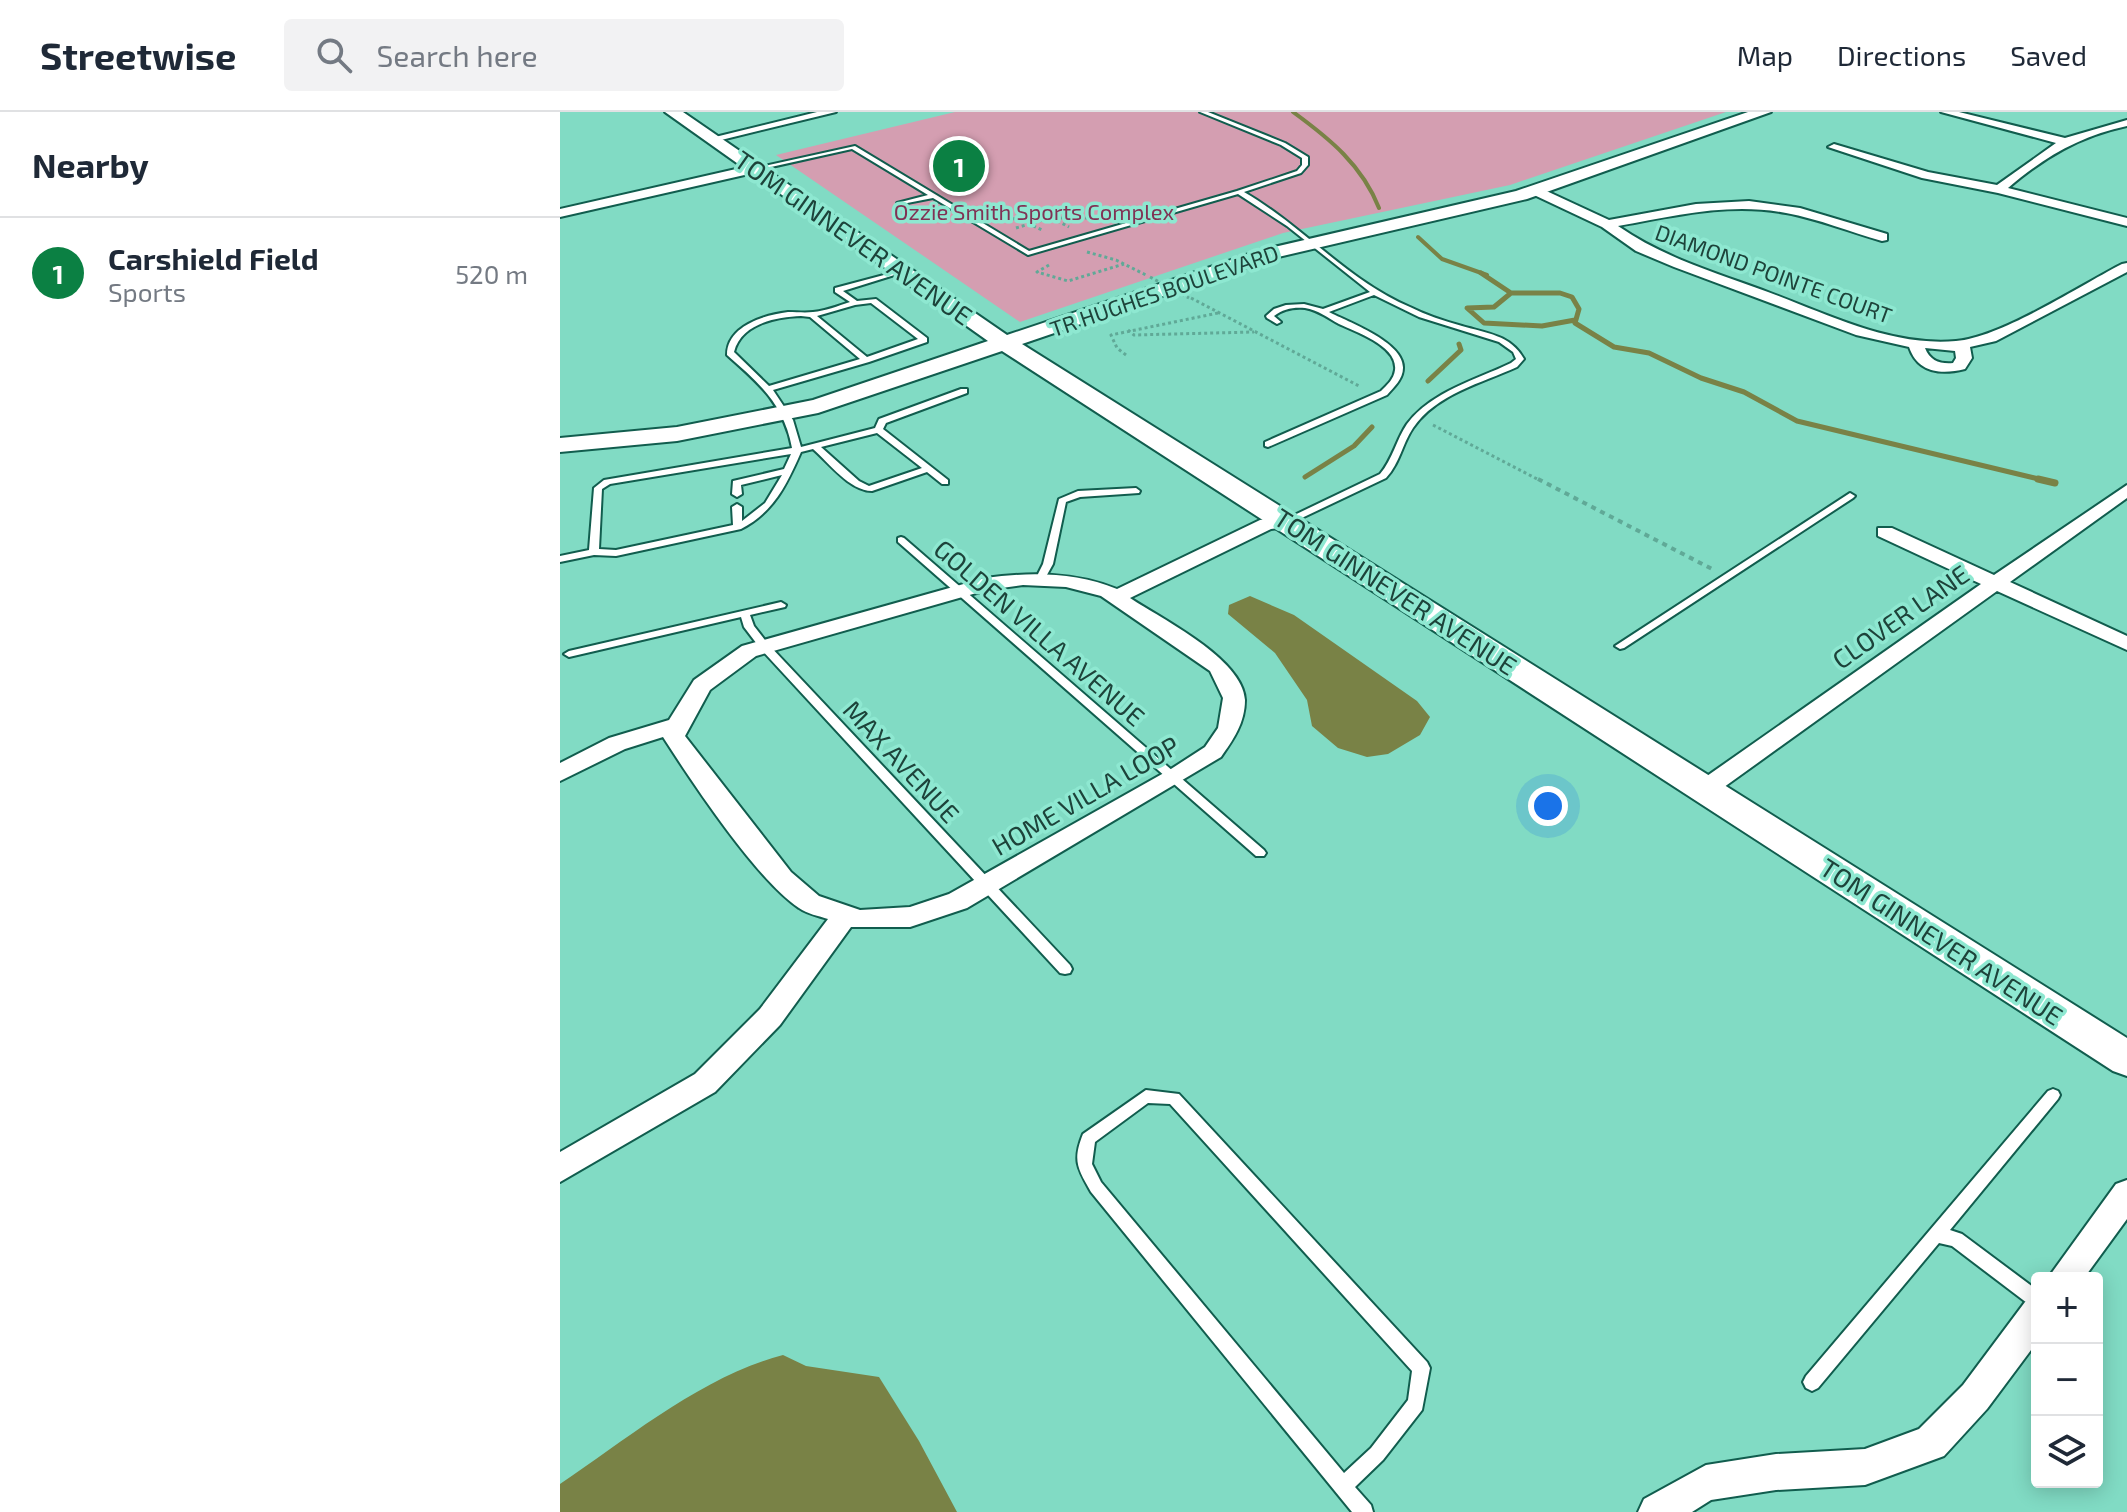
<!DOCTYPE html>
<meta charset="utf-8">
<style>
body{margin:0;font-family:"Exo 2",sans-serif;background:#f2f2f3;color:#1f2937}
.controls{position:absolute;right:24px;bottom:24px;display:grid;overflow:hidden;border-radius:8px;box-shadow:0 4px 20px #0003}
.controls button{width:72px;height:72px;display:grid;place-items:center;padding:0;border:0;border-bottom:2px solid #e0e1e3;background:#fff;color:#1f2937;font:40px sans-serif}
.you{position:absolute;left:988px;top:694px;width:28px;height:28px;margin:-20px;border:6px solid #fff;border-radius:50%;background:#1a73e8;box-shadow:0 0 0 12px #1a73e833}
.badge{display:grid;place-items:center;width:52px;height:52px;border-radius:50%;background:#0b8043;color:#fff;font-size:26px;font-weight:700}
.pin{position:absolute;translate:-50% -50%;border:4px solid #fff;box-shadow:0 2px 8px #0006}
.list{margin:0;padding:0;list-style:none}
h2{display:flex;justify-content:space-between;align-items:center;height:104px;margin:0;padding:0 32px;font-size:34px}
h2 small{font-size:26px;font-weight:400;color:#747a83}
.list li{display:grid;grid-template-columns:52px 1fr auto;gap:24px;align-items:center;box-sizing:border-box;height:112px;padding:0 32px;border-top:2px solid #e0e1e3}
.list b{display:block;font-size:30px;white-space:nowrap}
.list p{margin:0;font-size:26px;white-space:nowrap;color:#747a83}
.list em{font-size:26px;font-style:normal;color:#747a83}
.icon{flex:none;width:44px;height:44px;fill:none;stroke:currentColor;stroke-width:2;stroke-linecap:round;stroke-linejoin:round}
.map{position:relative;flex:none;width:1567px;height:1400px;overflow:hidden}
header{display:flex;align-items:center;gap:48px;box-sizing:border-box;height:112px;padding:0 40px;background:#fff;border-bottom:2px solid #e0e1e3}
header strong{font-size:38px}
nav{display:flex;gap:44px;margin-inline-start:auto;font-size:28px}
.search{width:560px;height:72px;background:#f2f2f3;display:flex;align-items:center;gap:20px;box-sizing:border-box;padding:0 28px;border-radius:8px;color:#747a83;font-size:30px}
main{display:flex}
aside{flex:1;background:#fff}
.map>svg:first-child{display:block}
.green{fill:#d49eb1}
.water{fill:#798246}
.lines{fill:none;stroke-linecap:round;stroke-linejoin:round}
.stream-far2{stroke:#798246;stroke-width:4}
.stream-far1{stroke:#798246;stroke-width:5}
.stream{stroke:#798246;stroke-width:7}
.lane-casing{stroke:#115d4e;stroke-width:4}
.street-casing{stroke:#115d4e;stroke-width:4}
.secondary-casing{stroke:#115d4e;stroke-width:4}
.path-far1{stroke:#60a997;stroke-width:3;stroke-dasharray:3 3;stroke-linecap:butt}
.path{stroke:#60a997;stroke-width:4;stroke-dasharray:5 5;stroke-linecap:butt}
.lane{fill:#fff;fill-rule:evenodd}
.street{fill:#fff;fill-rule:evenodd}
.secondary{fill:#fff;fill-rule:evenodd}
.path-bridge{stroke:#60a997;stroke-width:3;stroke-dasharray:3 3;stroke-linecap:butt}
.labels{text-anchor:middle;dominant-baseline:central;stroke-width:7;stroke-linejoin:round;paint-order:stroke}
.far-park-label{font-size:22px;fill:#803254;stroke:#8ee8d1}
.far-street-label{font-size:22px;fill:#1d433a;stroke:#8ee8d1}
.street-label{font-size:26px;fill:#1d433a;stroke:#8ee8d1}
</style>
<header>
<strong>Streetwise</strong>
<div class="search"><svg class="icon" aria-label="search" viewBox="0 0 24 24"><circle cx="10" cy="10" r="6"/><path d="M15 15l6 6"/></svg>Search here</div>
<nav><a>Map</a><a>Directions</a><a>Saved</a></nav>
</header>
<main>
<aside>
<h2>Nearby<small></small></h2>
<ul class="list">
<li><span class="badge">1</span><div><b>Carshield Field</b><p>Sports</p></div><em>520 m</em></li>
</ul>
</aside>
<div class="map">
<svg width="1567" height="1400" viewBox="0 0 1567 1400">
<rect width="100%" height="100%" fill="#81dbc4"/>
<path class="green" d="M395,0H1166L950,73L723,121L460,210L216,43Z"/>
<path class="water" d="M690,484L734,503L857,589L870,605L860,623L828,642L807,645L778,636L752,614L747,588L715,541L668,502L669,493Z
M223,1243L246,1254L319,1265L359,1329L397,1400H0V1372C70,1325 141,1265 223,1243Z"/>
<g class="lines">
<path class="stream-far2" d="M733,0C770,27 802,53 819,96
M858,125L882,147L927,163"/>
<path class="stream-far1" d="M921,161L951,181H1000L1012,185L1019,197L1015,211L1054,235L1089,241L1141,266L1184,280L1237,309L1487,369
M951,181L934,195L907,196L924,211L982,214L1015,208
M868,269L901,238L899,232
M745,365L794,334L812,315"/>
<path class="stream" d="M1478,367L1495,371"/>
<g class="lane-casing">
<path id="lane" d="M640,0H648L725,31L748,45V53L741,61L684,80C743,114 788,169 850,195C866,203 884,209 902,214C926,221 951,223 964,247L957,255C922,271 876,282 853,316C842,332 840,351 826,366L727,413L722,410L724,408L820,362C833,347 836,328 847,312C872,279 916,268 951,251L956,247L953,240L939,230L859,205L814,183L769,200C788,210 844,230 843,256C843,267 834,275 827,283L708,335L705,334V330L821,279C827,273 834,267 835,258C838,234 796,220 779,212C768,206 758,198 745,196C733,195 723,197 714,204L721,210L717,212L707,206L706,204L714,197L726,193L744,192L763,197L810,180L727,114L678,82L468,143L373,86L337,93V91L368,83L292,37L198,58L195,56L295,34L469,139L677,79L737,59L742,53V46L721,33Z
M339,159L344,160L283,179L297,189L316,187L367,226V230L309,250L213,278L233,308L241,335L315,316L319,307L401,277H407V281L326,311L323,317L388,368V372H382L367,360L312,379C290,379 269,351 253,337L241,340C227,372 214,400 181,417L56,444L34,443L0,450V444L29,438L34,376L44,368L232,336C224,292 199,271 167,243C167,214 204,203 228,200C237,200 245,201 253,200C265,199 278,194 290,190L275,180V176ZM311,191L358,227L307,245L257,204L295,193ZM241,204L250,205L300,247L209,274L174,240C181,212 215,205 241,204ZM317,321L362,356L309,374L299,369L261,335ZM231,342L224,357L173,369L172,382L177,385L182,382L181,373L222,363L205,391L182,409V395L177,392L172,395L173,413L56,438L39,437L42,377L50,372Z
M576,376L580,379L579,381L520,385L506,390L493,452L483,470H477L475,468L483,452L499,387L518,379Z
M1290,381L1295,384L1293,386L1064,536L1060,537L1055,534Z
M341,425L344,426L704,738L706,741L704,744H696L338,430V426Z
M221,490L226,493L225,495L190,503L194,514L208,532L510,853L512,857L510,861L505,862L500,861L200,536L184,515L181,505L9,545L4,542L9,539Z
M1493,977L1498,979L1500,983L1498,987L1390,1118L1402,1122L1477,1178V1196L1471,1194L1392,1134L1379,1131L1258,1276L1252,1279L1246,1276L1243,1270L1246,1264L1488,979Z
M586,978L619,982L867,1250L870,1256L862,1298L823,1348L795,1375L811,1393L813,1400H792L531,1080C518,1057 512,1049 523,1022ZM588,991L610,992L852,1259L848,1288L811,1336L784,1361L541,1070L532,1052L535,1030Z"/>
</g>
<g class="street-casing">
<path id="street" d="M257,0H276L153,30L147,27Z
M1381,0H1399L1505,26L1567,8V14C1520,24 1484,45 1448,76L1567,106V114L1438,81L1362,66L1268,35L1274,32L1368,60L1437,73L1496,31Z
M198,52L202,53V59L0,105V97Z
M972,76H980L1049,108L1136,92L1189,89L1240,96L1327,122V128L1322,129C1290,120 1259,107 1226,101C1169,90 1114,104 1058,114C1104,146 1157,161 1208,180C1267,202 1332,235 1396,229C1442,225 1519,174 1562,152L1567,151V160L1436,229L1410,235L1412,246L1405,257C1381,263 1358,261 1349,235L1296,223L1114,155L1076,139L1042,115L972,82ZM1365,236L1395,239L1396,246L1393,251C1380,252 1370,249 1365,236Z
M1567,373V386L1450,470L1567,524V538L1437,479L1153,683H1137L1133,677L1137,671L1421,472L1318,424V416H1332L1434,463Z
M727,404L736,410L734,414L711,417L570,486C602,507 683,547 685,588C685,611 673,628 661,645L407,796L350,815H291L220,913L155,980L0,1070V1040L135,962L200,897L268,807C259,804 247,802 239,796C196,767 132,670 103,625L65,637L0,669V651L49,626L109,608L134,568L182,534L425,466C470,460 515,460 557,477L700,408ZM463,473L506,475L541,484L650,559L663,586L658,616L645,635L611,657L389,782L350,795L300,798L259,784L231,760L125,624L150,578L196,544L427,478Z
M1567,1068V1107L1524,1166H1488L1556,1072Z
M1477,1186V1230L1427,1297L1384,1344L1305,1373L1216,1378L1151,1388L1132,1400H1078L1084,1387L1146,1353L1216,1342L1305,1337L1359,1317L1403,1273L1465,1190Z"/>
</g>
<g class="secondary-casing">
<path id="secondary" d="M105,0H123L447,223L701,138L956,79L1188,0H1211L967,87L714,146L462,232L1567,926V964L1553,959L442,239L258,301L117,329L0,340V326L117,315L253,288L428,229Z"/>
</g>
<path class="path-far1" d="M394,80L411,75
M457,106L484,119
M492,106L509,115
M495,106H529
M440,107L486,106
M456,116L493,105
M527,140L556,148L588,164
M489,153L477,160L508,169L564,152
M631,186L799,274
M568,218L574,223L694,220
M566,243L557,236L551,223L658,201
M873,313L981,369"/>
<path class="path" d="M978,367L1152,457"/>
<use href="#lane" class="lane"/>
<use href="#street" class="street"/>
<use href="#secondary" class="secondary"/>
<path class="path-bridge" d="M590,165L629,186"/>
</g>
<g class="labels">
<g class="far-park-label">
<text x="474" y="99">Ozzie Smith Sports Complex</text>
</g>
<g class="far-street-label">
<text transform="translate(1214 161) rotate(20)">DIAMOND POINTE COURT</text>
<text transform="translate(604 178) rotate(-19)">TR HUGHES BOULEVARD</text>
</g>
<g class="street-label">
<text transform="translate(294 125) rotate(35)">TOM GINNEVER AVENUE</text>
<text transform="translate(836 479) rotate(33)">TOM GINNEVER AVENUE</text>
<text transform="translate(1340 504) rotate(-35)">CLOVER LANE</text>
<text transform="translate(480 520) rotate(41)">GOLDEN VILLA AVENUE</text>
<text transform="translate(342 649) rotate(47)">MAX AVENUE</text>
<text transform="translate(525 683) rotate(-30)">HOME VILLA LOOP</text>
<text transform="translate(1382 829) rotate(33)">TOM GINNEVER AVENUE</text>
</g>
</g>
</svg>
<div class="controls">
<button>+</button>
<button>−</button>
<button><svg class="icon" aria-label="layers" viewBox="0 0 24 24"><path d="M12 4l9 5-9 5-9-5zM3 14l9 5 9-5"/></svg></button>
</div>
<div class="you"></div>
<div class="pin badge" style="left:399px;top:54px">1</div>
</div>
</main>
